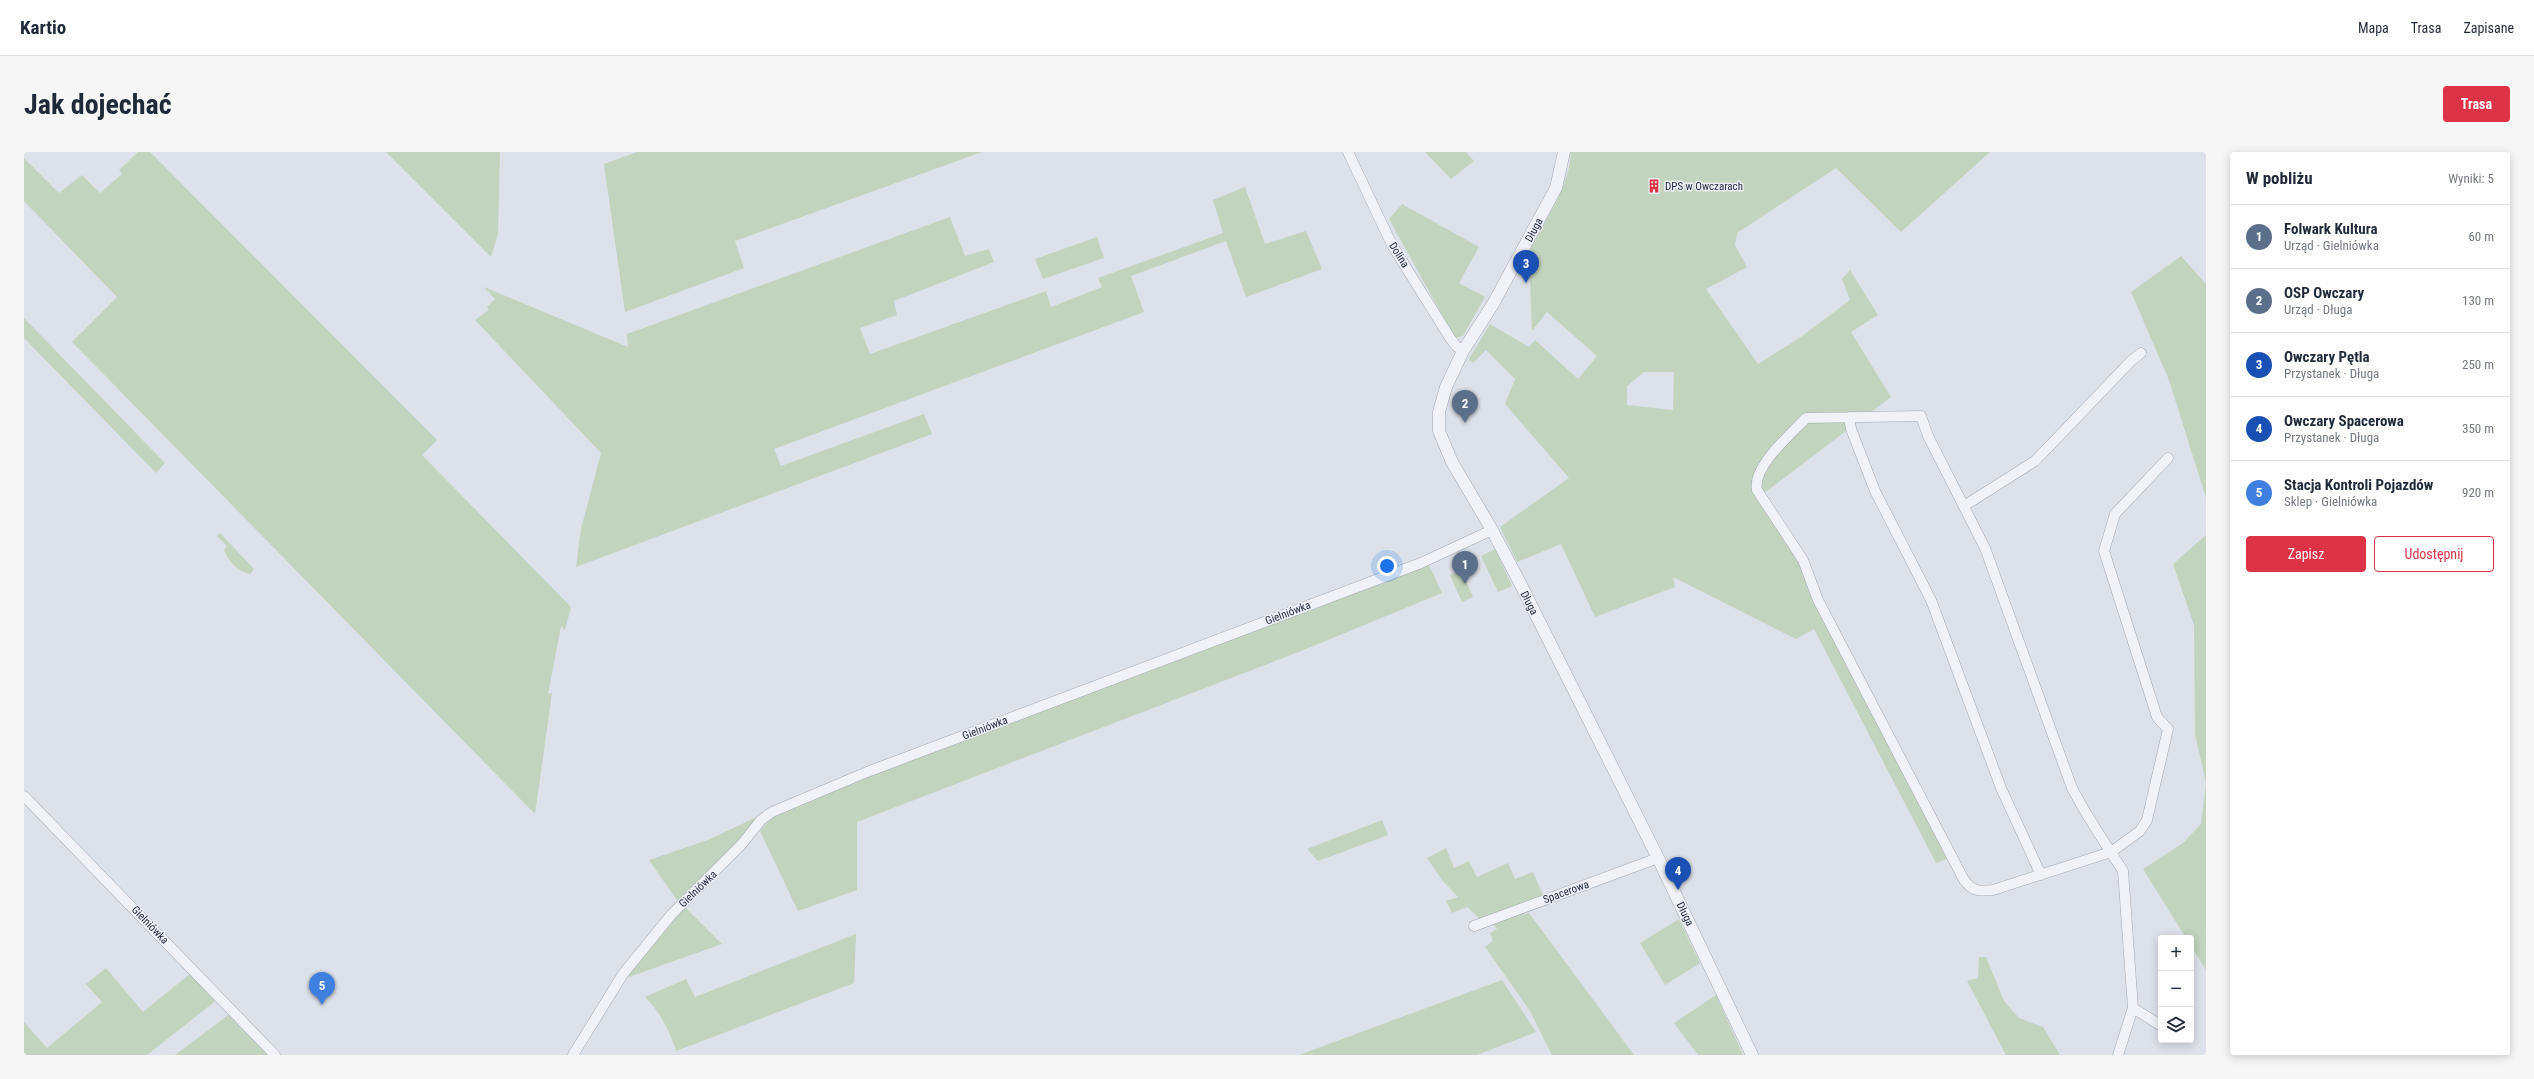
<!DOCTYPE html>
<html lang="pl">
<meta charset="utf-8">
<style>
body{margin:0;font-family:"Roboto Condensed",sans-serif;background:#f6f6f7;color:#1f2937}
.controls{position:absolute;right:12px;bottom:12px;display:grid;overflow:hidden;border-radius:4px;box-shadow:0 2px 10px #0003}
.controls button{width:36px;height:36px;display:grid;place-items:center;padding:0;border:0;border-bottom:1px solid #e0e1e3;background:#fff;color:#1f2937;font:20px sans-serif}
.you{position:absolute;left:1363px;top:414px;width:14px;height:14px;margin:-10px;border:3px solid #fff;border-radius:50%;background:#1a73e8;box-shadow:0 0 0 6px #1a73e833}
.badge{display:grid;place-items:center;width:26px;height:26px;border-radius:50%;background:#dc3346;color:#fff;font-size:13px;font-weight:700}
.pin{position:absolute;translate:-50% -33px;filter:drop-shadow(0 1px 2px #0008)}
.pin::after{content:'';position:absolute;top:21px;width:14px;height:12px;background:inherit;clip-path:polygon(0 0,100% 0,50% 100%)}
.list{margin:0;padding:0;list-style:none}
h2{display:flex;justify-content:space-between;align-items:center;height:52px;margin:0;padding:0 16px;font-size:17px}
h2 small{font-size:13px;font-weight:400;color:#747a83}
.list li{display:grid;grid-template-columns:26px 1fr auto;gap:12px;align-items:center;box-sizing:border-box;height:64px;padding:0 16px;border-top:1px solid #e0e1e3}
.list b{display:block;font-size:15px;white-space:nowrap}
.list p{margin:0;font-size:13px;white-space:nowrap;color:#747a83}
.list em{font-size:13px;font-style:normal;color:#747a83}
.actions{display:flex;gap:8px;padding:12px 16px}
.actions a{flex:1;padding:9px 0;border:1px solid #dc3346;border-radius:4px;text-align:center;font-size:14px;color:#dc3346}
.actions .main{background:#dc3346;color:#fff}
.icon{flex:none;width:22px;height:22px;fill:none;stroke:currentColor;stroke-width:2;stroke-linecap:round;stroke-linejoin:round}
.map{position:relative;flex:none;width:2182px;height:903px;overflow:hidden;border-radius:4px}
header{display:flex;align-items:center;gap:24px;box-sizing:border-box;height:56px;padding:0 20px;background:#fff;border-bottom:1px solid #e0e1e3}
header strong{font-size:19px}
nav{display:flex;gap:22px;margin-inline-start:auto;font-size:14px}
.intro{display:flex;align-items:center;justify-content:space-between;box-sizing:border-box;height:96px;padding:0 24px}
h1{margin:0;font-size:28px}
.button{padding:10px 18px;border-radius:4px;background:#dc3346;color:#fff;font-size:14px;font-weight:700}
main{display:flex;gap:24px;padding:0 24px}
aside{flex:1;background:#fff;border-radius:4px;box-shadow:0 2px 10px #0003}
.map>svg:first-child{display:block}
.green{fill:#c2d4bd;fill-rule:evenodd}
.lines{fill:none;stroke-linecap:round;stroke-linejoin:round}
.minor-casing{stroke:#a2a8b3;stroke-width:11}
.tertiary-casing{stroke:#a2a8b3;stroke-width:13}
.minor{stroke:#f0f2f7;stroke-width:10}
.tertiary{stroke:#f0f2f7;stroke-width:12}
.labels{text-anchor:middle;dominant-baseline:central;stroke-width:3;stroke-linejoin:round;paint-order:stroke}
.poi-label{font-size:11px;fill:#252e41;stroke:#edf0f6;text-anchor:start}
.street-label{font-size:11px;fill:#252e41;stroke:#edf0f6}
</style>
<header>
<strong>Kartio</strong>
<nav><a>Mapa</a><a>Trasa</a><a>Zapisane</a></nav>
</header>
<div class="intro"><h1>Jak dojechać</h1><a class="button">Trasa</a></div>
<main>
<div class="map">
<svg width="2182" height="903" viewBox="0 0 2182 903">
<rect width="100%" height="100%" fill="#dde1e9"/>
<path class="green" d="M114,0H126L413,288L398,303L547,455L541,478L537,474L524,542L528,541L511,662L48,190L93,145L0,49V6L35,41L58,23L76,41L98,22L95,18Z
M362,0H476L474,82L467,105Z
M613,0H958L711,89L720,116L601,160L580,12Z
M1401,0H1442L1450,9L1427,27Z
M1547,0H1966L1877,80L1812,16L1713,81L1711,93L1723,115L1682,137L1734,212L1774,187L1826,148L1818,127L1826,118L1854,163L1827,180L1867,245L1740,341L1928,705L1912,711L1790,477L1772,487L1649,425L1651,435L1571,465L1537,392L1493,410L1476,375L1545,326L1481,252L1491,227L1462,198L1449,211L1445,207L1466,172L1505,195L1511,188L1554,227L1573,204L1523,160L1508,179L1506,127L1497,126C1506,81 1545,47 1547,0ZM1620,220H1650L1649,258L1603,253V234Z
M1221,35L1241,92L1282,79L1298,117L1222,145L1202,89L1107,124L1120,160L750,297L757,314L900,262L908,282L552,415L557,377L577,301L451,168L465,158L463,155L471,147L460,135L604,195L603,182L926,65L941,104L965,97L970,110L870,149L873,163L836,176L846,202L1022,139L1027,155L1078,135L1074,126L1199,81L1189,48Z
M1378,52L1455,95L1435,131L1461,145L1439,184L1431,186L1365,67Z
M1073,85L1080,106L1019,127L1011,107Z
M2157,104L2182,132V346L2145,228L2107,140Z
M0,166L141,311L132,321L0,186Z
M196,381L230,417L226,422C213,419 205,410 200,398L203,394L193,384Z
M2182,383V818L2167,794V786H2162L2119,717L2159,691L2177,672L2182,631L2171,582L2170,473L2149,412Z
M1471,397L1488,434L1474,440L1457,404Z
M1404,411L1418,441L1277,499L833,670V738L774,759L736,679L748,665L834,627Z
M1437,418L1449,445L1438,450L1426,423Z
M737,663L723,681L655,751L625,708L684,688Z
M1358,668L1364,683L1294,709L1283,697Z
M1422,696L1430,716L1445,709L1453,725L1484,711L1491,727L1509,720L1520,745L1457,768L1443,755L1428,761L1422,749L1434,745L1418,728L1403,706Z
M660,754L698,792L602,826Z
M1505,761L1610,903H1528L1506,859L1461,795L1469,789L1466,781L1473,777L1468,770Z
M1655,767L1676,811L1641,833L1616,791Z
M832,782L830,831L652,899C646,879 636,860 621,845L662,827L671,845Z
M1955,805H1962L1980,849L1995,866L2019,875L2036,903H1982L1943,829L1954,826Z
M82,816L119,860L167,821L194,847L123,903H0V870L23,896L78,850L62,832Z
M1478,828L1512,880L1453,903H1275Z
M1692,843L1719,903H1674L1650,871Z
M207,861L246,903H151Z"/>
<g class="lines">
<g class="minor-casing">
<path id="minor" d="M1324,0L1368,93L1426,186L1432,194L1439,199
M1825,265L1827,277L1851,339L1907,448L1977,636L2017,723
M1940,354L2011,309L2107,209L2117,201
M0,644L251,903
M1450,774L1634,706
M2109,856L2136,873
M549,903L599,822L647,763L717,693L737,668L748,660L843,620L1397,411L1468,378
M2094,903L2109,856L2099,719C2081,691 2063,665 2048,636L1961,396L1904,284L1897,264L1782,266C1766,283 1728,315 1733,338L1779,408L1794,448L1940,728C1949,740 1955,739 1969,738L2087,700L2116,679L2123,668L2144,577L2133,565L2080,399L2091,362L2144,306"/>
</g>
<g class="tertiary-casing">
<path id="tertiary" d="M1540,0L1532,36L1469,152L1439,199L1422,235L1415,260V279L1428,310L1468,378L1496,431L1634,706L1728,903"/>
</g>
<use href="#minor" class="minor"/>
<use href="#tertiary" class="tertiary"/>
</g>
<defs>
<g id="building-bare" transform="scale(1.08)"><path d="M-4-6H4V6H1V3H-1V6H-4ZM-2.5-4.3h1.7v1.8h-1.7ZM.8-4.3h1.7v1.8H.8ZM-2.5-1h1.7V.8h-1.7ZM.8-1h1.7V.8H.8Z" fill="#dc3346" stroke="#edf0f6" stroke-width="2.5" paint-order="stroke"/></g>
</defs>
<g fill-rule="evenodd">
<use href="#building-bare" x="1630" y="34"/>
</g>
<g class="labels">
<g class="poi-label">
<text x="1641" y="34">DPS w Owczarach</text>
</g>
<g class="street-label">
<text transform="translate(1510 78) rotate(-62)">Długa</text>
<text transform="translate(1375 103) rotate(58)">Dolina</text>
<text transform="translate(1505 451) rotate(63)">Długa</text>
<text transform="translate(1264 461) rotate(-21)">Gielniówka</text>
<text transform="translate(961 576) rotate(-21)">Gielniówka</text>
<text transform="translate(674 737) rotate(-44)">Gielniówka</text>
<text transform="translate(1542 740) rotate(-20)">Spacerowa</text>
<text transform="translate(1661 762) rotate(64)">Długa</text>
<text transform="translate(126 773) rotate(46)">Gielniówka</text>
</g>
</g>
</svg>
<div class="controls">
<button>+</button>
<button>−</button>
<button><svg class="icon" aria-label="layers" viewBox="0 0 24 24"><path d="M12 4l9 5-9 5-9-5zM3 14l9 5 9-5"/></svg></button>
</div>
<div class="you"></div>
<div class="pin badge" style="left:1441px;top:432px;background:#5c6f8a">1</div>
<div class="pin badge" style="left:1441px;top:271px;background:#5c6f8a">2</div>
<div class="pin badge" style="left:1502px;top:131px;background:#1a4fb4">3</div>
<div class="pin badge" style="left:1654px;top:738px;background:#1a4fb4">4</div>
<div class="pin badge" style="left:298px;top:853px;background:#3f7fe0">5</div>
</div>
<aside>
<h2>W pobliżu<small>Wyniki: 5</small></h2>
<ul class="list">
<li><span class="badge" style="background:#5c6f8a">1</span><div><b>Folwark Kultura</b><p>Urząd · Gielniówka</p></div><em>60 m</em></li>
<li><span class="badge" style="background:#5c6f8a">2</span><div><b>OSP Owczary</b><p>Urząd · Długa</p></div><em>130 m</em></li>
<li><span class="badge" style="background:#1a4fb4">3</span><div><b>Owczary Pętla</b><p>Przystanek · Długa</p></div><em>250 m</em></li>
<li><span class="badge" style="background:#1a4fb4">4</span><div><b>Owczary Spacerowa</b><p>Przystanek · Długa</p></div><em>350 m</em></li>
<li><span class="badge" style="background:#3f7fe0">5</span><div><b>Stacja Kontroli Pojazdów</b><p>Sklep · Gielniówka</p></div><em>920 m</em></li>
</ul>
<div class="actions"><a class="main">Zapisz</a><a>Udostępnij</a></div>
</aside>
</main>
